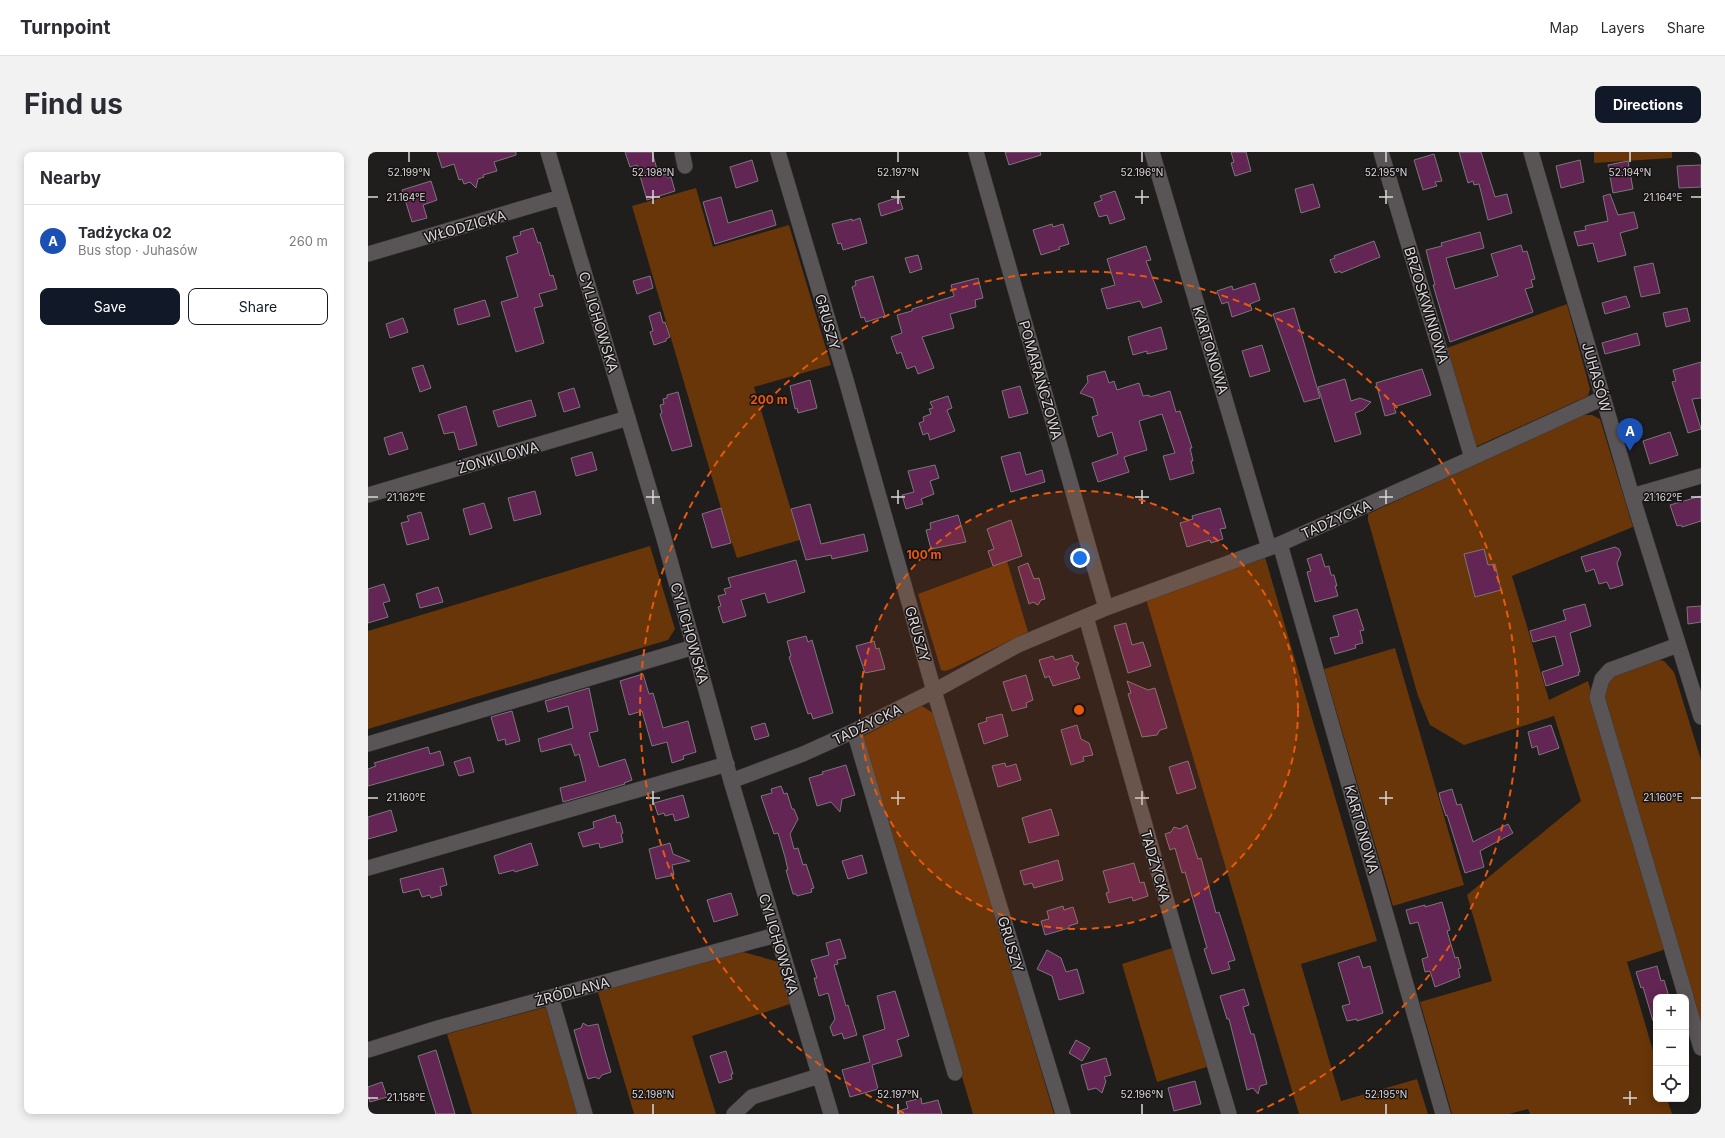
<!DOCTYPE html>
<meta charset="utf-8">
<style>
body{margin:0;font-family:Inter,sans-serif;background:#f2f2f3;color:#2b2b33}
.controls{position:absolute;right:12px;bottom:12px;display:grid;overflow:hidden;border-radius:8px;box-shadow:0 2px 10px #0003}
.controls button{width:36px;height:36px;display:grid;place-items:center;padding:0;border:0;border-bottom:1px solid #e1e1e2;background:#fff;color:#2b2b33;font:20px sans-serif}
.you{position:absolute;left:712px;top:406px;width:14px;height:14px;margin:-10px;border:3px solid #fff;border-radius:50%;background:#1a73e8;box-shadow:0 0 0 6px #1a73e833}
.badge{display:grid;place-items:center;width:26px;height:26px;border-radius:50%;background:#111827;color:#fff;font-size:13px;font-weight:700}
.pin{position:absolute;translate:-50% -33px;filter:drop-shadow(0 1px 2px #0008)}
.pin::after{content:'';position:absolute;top:21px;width:14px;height:12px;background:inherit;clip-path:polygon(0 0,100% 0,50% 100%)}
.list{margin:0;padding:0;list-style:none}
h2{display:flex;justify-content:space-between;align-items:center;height:52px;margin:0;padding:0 16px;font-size:17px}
h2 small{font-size:13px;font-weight:400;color:#7c7c81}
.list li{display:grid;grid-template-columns:26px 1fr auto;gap:12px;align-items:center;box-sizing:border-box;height:72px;padding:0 16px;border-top:1px solid #e1e1e2}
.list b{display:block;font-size:15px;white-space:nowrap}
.list p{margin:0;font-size:13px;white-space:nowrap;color:#7c7c81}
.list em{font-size:13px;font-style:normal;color:#7c7c81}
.actions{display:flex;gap:8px;padding:12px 16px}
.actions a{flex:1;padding:9px 0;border:1px solid #111827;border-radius:8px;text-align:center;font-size:14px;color:#111827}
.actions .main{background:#111827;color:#fff}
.icon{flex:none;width:22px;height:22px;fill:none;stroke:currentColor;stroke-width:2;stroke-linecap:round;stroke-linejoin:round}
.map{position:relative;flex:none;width:1333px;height:962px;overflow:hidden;border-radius:8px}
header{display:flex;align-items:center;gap:24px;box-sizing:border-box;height:56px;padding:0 20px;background:#fff;border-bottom:1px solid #e1e1e2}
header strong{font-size:19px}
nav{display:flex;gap:22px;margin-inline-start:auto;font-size:14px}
.intro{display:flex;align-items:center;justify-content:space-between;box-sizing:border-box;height:96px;padding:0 24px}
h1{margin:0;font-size:28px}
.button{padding:10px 18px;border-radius:8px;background:#111827;color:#fff;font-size:14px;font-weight:700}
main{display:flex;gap:24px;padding:0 24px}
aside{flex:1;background:#fff;border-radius:8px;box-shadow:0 2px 10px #0003}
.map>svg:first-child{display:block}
.green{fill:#683608}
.building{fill:#632553;stroke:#7b777a}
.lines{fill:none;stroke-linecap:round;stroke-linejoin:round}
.minor-casing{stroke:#3c3939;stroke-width:16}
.minor{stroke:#595556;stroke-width:15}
.ticks{fill:none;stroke:#dad8d8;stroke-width:1.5}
.ring{fill:none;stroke:#e8590c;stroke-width:2;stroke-dasharray:7 5}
.labels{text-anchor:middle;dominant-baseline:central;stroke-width:3;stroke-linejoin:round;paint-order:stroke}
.street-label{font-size:14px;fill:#dad8d8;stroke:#171314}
.ticks-label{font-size:10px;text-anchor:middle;fill:#dad8d8;stroke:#171314;stroke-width:3;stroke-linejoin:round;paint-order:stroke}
.centre{fill:#e8590c;stroke:#171314;stroke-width:2}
.ring-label{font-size:12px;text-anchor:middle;font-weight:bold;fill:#e8590c;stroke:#171314;stroke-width:3;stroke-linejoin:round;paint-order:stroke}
</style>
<header>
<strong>Turnpoint</strong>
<nav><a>Map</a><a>Layers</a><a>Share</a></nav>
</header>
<div class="intro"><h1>Find us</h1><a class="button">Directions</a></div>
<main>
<aside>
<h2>Nearby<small></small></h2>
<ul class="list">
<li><span class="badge" style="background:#1a4fb4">A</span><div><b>Tadżycka 02</b><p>Bus stop · Juhasów</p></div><em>260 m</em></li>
</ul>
<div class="actions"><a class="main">Save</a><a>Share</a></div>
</aside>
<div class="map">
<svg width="1333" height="962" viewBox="0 0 1333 962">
<rect width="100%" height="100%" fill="#201d1d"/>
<path class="green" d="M1226,0H1304V6L1226,11Z
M328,36L345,95L421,73L463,213L386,235L432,388L369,406L358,373L264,54Z
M1199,152L1222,237L1220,244L1107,295L1079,196Z
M1215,263H1224L1232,267L1265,375L1144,424L1181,548L1220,529L1298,797L1259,810L1288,909V947H1299L1304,962H1162L1160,957L1141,962H1084L1052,850L1124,829L1099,743L1213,649L1186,564L1096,593L1062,573L1050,544L1000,368V362Z
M282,394L307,477L300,488L0,577V479Z
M897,405L1009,789L933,812L973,949L1049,927L1060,962H931L778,447Z
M639,409L660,480L583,517L577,519L573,518L550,442Z
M1027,496L1096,733L1025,754L956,517Z
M1284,506L1296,509L1306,520L1333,608V873L1233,540L1244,523Z
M554,554L568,563L686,962H605L494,585Z
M807,795L842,914L789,930L754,812Z
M368,798L411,810L425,851L324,884L348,962H266L229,837Z
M178,855L210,962H104L79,882Z"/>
<path class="building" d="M69,0H148V3L126,10L129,19L115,23L116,25L110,27L108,36L102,30L96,32L94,27L91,28L86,12L74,16Z
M257,0H284L291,24L298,22L299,26L303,25L307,39L279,48L269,13L262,15Z
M637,0H672L673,3L641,13Z
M863,0H878L883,19L867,24L863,11L866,10Z
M1091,0H1113L1127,45L1139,42L1144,61L1120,68L1111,32L1106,33L1105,29L1100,31Z
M1066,2L1074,29L1067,30L1069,34L1055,38L1046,8Z
M384,8L390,29L368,36L362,15Z
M1212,8L1216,30L1193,36L1188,14Z
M1260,9L1265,37L1245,41L1240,13Z
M1333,13V35L1311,36L1309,14Z
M63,29L69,48L55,53L59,66L44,70L34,38Z
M945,32L952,55L933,61L927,37Z
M747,39L757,67L742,72L739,63L731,65L726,51L734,48L732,44Z
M1242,42L1250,63L1266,60L1270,76L1252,81L1258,103L1230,110L1225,91L1210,94L1206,80L1218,78L1217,74L1240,69L1235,44Z
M353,45L360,71L404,58L408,73L347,92L335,50Z
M531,45L535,57L513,64L510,52Z
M492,66L499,91L475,98L473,91L470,92L464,72L484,67V69Z
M684,72L685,75L695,72L701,92L691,95L692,97L673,103L665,78Z
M165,76L170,91L172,90L182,124L185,123L189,137L171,142L175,154L166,156L176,191L148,200L133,150L150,145L138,105L150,101L145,85L153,83L152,80Z
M1112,80L1116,96L1078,106L1087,137L1130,124L1123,102L1153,93L1155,100L1159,99L1167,127L1163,128L1165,135L1157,137L1165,160L1082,190L1065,133H1067L1058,98L1074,94L1073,91Z
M1006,89L1012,105L973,121L972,119L967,121L962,108L967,106L966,104Z
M778,94L783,108L778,109L794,150L775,156L772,149L739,157L733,137L747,133L739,107Z
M550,103L554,117L542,121L537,106Z
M1285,111L1292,141L1273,145L1266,115Z
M282,124L285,136L269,142L265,129Z
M505,124L517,164L498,170L496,165L493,166L484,135L488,133L487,129Z
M610,126L615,146L607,148L608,155L582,162L586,176L554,185L566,216L550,222L547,214L539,217L533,200L529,202L523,185L534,181L529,163L544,159V157L586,144L583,133Z
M887,131L892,148L882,152L884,158L864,165L860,150L854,152L849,139L864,134L865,138Z
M1258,144L1262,155L1237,162L1234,151Z
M117,148L122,164L90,173L86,157Z
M926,156L952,246L936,250L905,162Z
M1319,156L1322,169L1298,175L1295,161Z
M292,160L295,171L297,170L302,185L298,187V189L286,193L282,180L285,179L281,164Z
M35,166L40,180L22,186L18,172Z
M793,175L799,197L779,202V199L765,203L760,185Z
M1269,181L1272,193L1237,202L1234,191Z
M894,193L902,219L882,225L874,199Z
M1333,210V246L1324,247L1333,277L1320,281L1304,230L1308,229L1305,218Z
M55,213L63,236L52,240L44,216Z
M1054,217L1063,243L1026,255L1028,261L1017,264L1008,231Z
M737,219L741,231L746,229L749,238L771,231L775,244L781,243L782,245L802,239L808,260L812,259L824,296H822L825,309H823L826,321L802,328L795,304L807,301L794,262L771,269L779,298L756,305L761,320L730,330L724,311L750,302L744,280L730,285L724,265L730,263L725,246L712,241L720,230L719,224Z
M977,227L983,249L992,246L1003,250L995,258L987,261L993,282L967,290L950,235Z
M442,228L449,256L430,261L429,256L427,257L422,234Z
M652,234L660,261L641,266L634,239Z
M206,236L212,255L196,260L190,241Z
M310,240L324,294L304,299L292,262L294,261L292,253L296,252L295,247L299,246V243Z
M580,244L584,256L579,258L587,279L562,288L560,281L555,283L551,271L556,269L555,265L563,262L561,257L565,256L562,250Z
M163,248L168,264L130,275L125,259Z
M98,254L109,293L91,298L86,280L76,282L70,263Z
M34,280L40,297L21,303L16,286Z
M1302,280L1310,303L1282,312L1275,289Z
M224,300L229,318L208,324L203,306Z
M652,300L658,323L674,318L677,330L643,340L633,305Z
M567,313L571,326L562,329L566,342L553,347L555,352L538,357L534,343L546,340L540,319Z
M167,339L173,362L146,369L140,346Z
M1333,344V369L1314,375L1313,373L1309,374L1302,353Z
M116,351L124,376L102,383L95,357Z
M442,352L453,392L496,382L500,399L464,407L463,403L438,408L423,357Z
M353,356L363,391L344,396L334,362Z
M852,356L858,376L852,377L855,387L843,391L842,388L819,395L812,371L825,367L824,364Z
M53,360L61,387L39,393L33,371L41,369L39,364Z
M590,363L598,390L563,397L558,378L563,377L562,371Z
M643,368L654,404L625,414L620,399L626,397L619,377Z
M1247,395L1251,397L1253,402L1249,411L1255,433L1242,437L1239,430L1231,432L1226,417L1218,420L1213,405Z
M1116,397L1120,413L1127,412L1133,438L1107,445L1096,402Z
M953,402L957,415L961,414L963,423H966L969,434H967L970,444L947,450L939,420L943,419L939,407Z
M428,408L437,440L400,451L397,441L373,448L378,464L355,471L350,455L353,454L350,444L358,442L356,437L363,435L360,426Z
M660,411L666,427L671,426L677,447L673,448L670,453L665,450L661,452L650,415Z
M16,432L22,449L15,451L20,465L0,471V437Z
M70,435L75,450L52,456L48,442Z
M1217,452L1223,474L1202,481L1212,520H1210L1211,523L1178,534L1174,520L1195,513L1187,484L1165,490L1162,479L1198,468L1195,458Z
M1333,454V470L1320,472L1319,455Z
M989,457L996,478L992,479L995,491L987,493L988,496L967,502L962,486L971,484L965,464Z
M758,471L764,493L775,490L783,514L760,521L746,474Z
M438,484L440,490L444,488L465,561L445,567L443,561L440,562L421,505L423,504L419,489Z
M506,489L508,497L511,496L517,517L497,521L488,494Z
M704,503L706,509L711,511L708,516L712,526L685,534L681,524L677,526L671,508L685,504L687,508Z
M275,522L281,542L285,541L295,576L320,569L328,600L315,604L316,607L304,611L299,590L284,594L274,559L261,563L252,529Z
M658,523L665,548L658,551L659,555L644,559L635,530Z
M759,529L780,538L787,536L799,576L792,578L789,583L774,585L760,542L763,541Z
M221,536L230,579L221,581L231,615L257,607L264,628L256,631L257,632L195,650L192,636L218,629L211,602L207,604L203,592L173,600L170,587L205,576L200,554L180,560L177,549Z
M144,559L152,589L138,593L137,587L130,589L123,565Z
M634,562L640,584L616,592L610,572L619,569L618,566Z
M397,571L401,584L387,588L383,575Z
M709,573L713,587L721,591L725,603L715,605L716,609L703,613L693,578Z
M1183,573L1191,596L1171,603L1169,594L1164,596L1160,580Z
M60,595L62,602L72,599L76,613L0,634V617L8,614L6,611Z
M102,605L106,620L91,624L86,610Z
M820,609L828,636L809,642L801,615Z
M637,611L638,615L648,612L653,628L630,635L624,614Z
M478,613L487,643L474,647L472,660L463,650L449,654L441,626L455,622L454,620Z
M413,634L416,642L419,641L424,657H426L430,667L422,682L426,697L430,696L435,713L438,712L446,736L443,737L444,740L429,744L428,742H425L418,718H420L417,705L410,681L406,682L393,644L404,641L403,637Z
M1084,637L1089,653L1093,652L1105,690L1140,672L1145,681L1112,699L1116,715L1097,721L1079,663L1078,664L1073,649L1071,641Z
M315,643L321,665L307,669L305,662L297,664L296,661L290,663L286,651Z
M683,657L691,683L661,691L654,666Z
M23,658L29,679L0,687V665Z
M247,663L249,671L252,670L255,681L253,682L255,690L232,696L231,691L215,695L210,681L226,676L225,670Z
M819,673L830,707L833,706L848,761L851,760L867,808L860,810L862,817L844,822L836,797L839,796L817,720L814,721L807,696L802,698L797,682L803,680L806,675L812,677Z
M163,691L170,713L147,720L146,718L131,722L126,704Z
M302,691L305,702L322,709L304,713L306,723L288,727L281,697Z
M494,703L499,721L480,727L474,709Z
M690,708L695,728L666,736L664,731L656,733L652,719Z
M766,711L772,731L776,730L780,744L765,749L764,745L741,751L738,741L741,740L735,719Z
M75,716L79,733L72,735L74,743L63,746L62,743L54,745L51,737L35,741L32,727Z
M363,741L370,763L346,770L339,748Z
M1074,750L1082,778L1079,779L1087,806L1090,805L1093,816L1090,817L1092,825L1067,835L1062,819L1057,820L1054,807L1060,805L1050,770L1042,772L1038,758L1057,753V755Z
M695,754L696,758L705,755L710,771L701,774V776L677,783L673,769L681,767L679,759Z
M472,787L478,806L469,808L470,812L466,813L478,854L480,853L489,883L476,887L474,881L465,884L462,875L467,867L460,841L451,844L446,826H449L443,808L461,803L458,791Z
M679,798L693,806L698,820L709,817L716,841L691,848L684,824L669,817Z
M991,804L995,816L1002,814L1015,861L989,869V867L979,869L974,854L982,852L970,811Z
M1289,814L1293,829L1296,828L1301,845H1288V869H1285L1275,835L1273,836L1268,820Z
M876,837L881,853L875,855L883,882H886L899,932L892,934L890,942L885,936L879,938L861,867H859L852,844Z
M527,839L541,884L529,888L534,904L504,913L510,937L482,945L474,918L502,910L495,884L517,877L509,844Z
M215,871L220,874L230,872L236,895L243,920L234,923L231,927L227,925L220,927L214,907L206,878L213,876Z
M708,888L722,896L714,909L701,901Z
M68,898L87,962H68L50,904Z
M358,899L365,922H363L364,927L351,931L342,904Z
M738,906L743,923L736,925L738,929L734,941L728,936L720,938L713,913Z
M827,929L833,952L806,959L800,936Z
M14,930L19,945L2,950L0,944V935Z
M553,946L554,952L570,948L574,962H532L531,959L540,956L538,950Z"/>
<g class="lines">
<g class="minor-casing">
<path id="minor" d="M180,0L295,383L363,629L463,962
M314,0L317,14
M410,0L478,228L566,539L695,962
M608,0L738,456
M784,0L901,396
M1013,0L1104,306
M1163,0L1264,344L1333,565
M0,102L193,45
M0,343L260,266
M1264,344L1333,324
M912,392L1075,962
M718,465L815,807L861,962
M1310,493L1242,518L1234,527L1229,545L1318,845
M486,579L587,921
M0,592L326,495
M363,629L435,602L486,579L566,539L650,493L738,456L912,392L1104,306L1235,246
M0,716L359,612
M183,845L217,962
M1318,846L1333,896
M0,898L70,876L408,783
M366,962L384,945L451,924"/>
</g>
<use href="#minor" class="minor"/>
</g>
<path class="ticks" d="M41,0V10M285,0V10M530,0V10M774,0V10M1018,0V10M1262,0V10M285,38V52M530,38V52M774,38V52M1018,38V52M0,45H10M278,45H292M523,45H537M767,45H781M1011,45H1025M1323,45H1333M285,338V352M530,338V352M774,338V352M1018,338V352M0,345H10M278,345H292M523,345H537M767,345H781M1011,345H1025M1323,345H1333M285,639V653M530,639V653M774,639V653M1018,639V653M0,646H10M278,646H292M523,646H537M767,646H781M1011,646H1025M1323,646H1333M1262,939V953M0,946H10M1255,946H1269M285,952V962M530,952V962M774,952V962M1018,952V962"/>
<circle cx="711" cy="558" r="219" fill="#e8590c" fill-opacity=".12"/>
<g class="ring">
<circle cx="711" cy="558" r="219"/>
<path d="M536 961A439 439 0 1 1 886 961"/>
</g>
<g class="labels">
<g class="street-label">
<text transform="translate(97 74) rotate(-16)">WŁODZICKA</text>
<text transform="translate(1059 153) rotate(73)">BRZOSKWINIOWA</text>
<text transform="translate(231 170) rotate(73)">CYLICHOWSKA</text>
<text transform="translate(460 170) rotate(74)">GRUSZY</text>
<text transform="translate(843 198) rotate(73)">KARTONOWA</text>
<text transform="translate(1229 225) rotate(74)">JUHASÓW</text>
<text transform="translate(673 228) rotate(74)">POMARAŃCZOWA</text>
<text transform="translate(130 305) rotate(-16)">ŻONKILOWA</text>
<text transform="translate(968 367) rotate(-24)">TADŻYCKA</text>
<text transform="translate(322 481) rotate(74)">CYLICHOWSKA</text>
<text transform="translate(550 482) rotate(74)">GRUSZY</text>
<text transform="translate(499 572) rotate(-26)">TADŻYCKA</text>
<text transform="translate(994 677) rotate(74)">KARTONOWA</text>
<text transform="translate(788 714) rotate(74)">TADŻYCKA</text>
<text transform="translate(411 792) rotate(73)">CYLICHOWSKA</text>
<text transform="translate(643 792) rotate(73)">GRUSZY</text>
<text transform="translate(204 839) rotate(-15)">ŹRÓDLANA</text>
</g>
</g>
<g class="ticks-label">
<text x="41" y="24">52.199°N</text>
<text x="285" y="24">52.198°N</text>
<text x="530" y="24">52.197°N</text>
<text x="774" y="24">52.196°N</text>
<text x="1018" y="24">52.195°N</text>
<text x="1262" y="24">52.194°N</text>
<text x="1295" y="49">21.164°E</text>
<text x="38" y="49">21.164°E</text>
<text x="1295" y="349">21.162°E</text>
<text x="38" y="349">21.162°E</text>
<text x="1295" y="649">21.160°E</text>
<text x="38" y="649">21.160°E</text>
<text x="285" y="946">52.198°N</text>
<text x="530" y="946">52.197°N</text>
<text x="774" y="946">52.196°N</text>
<text x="1018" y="946">52.195°N</text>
<text x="38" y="949">21.158°E</text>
</g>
<circle cx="711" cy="558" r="6" class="centre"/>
<g class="ring-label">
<text x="401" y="252">200 m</text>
<text x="556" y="407">100 m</text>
</g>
</svg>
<div class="controls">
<button>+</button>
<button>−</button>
<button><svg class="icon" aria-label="locate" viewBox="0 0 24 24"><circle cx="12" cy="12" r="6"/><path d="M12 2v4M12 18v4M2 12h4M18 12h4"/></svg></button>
</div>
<div class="you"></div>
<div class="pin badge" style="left:1262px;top:299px;background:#1a4fb4">A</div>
</div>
</main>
